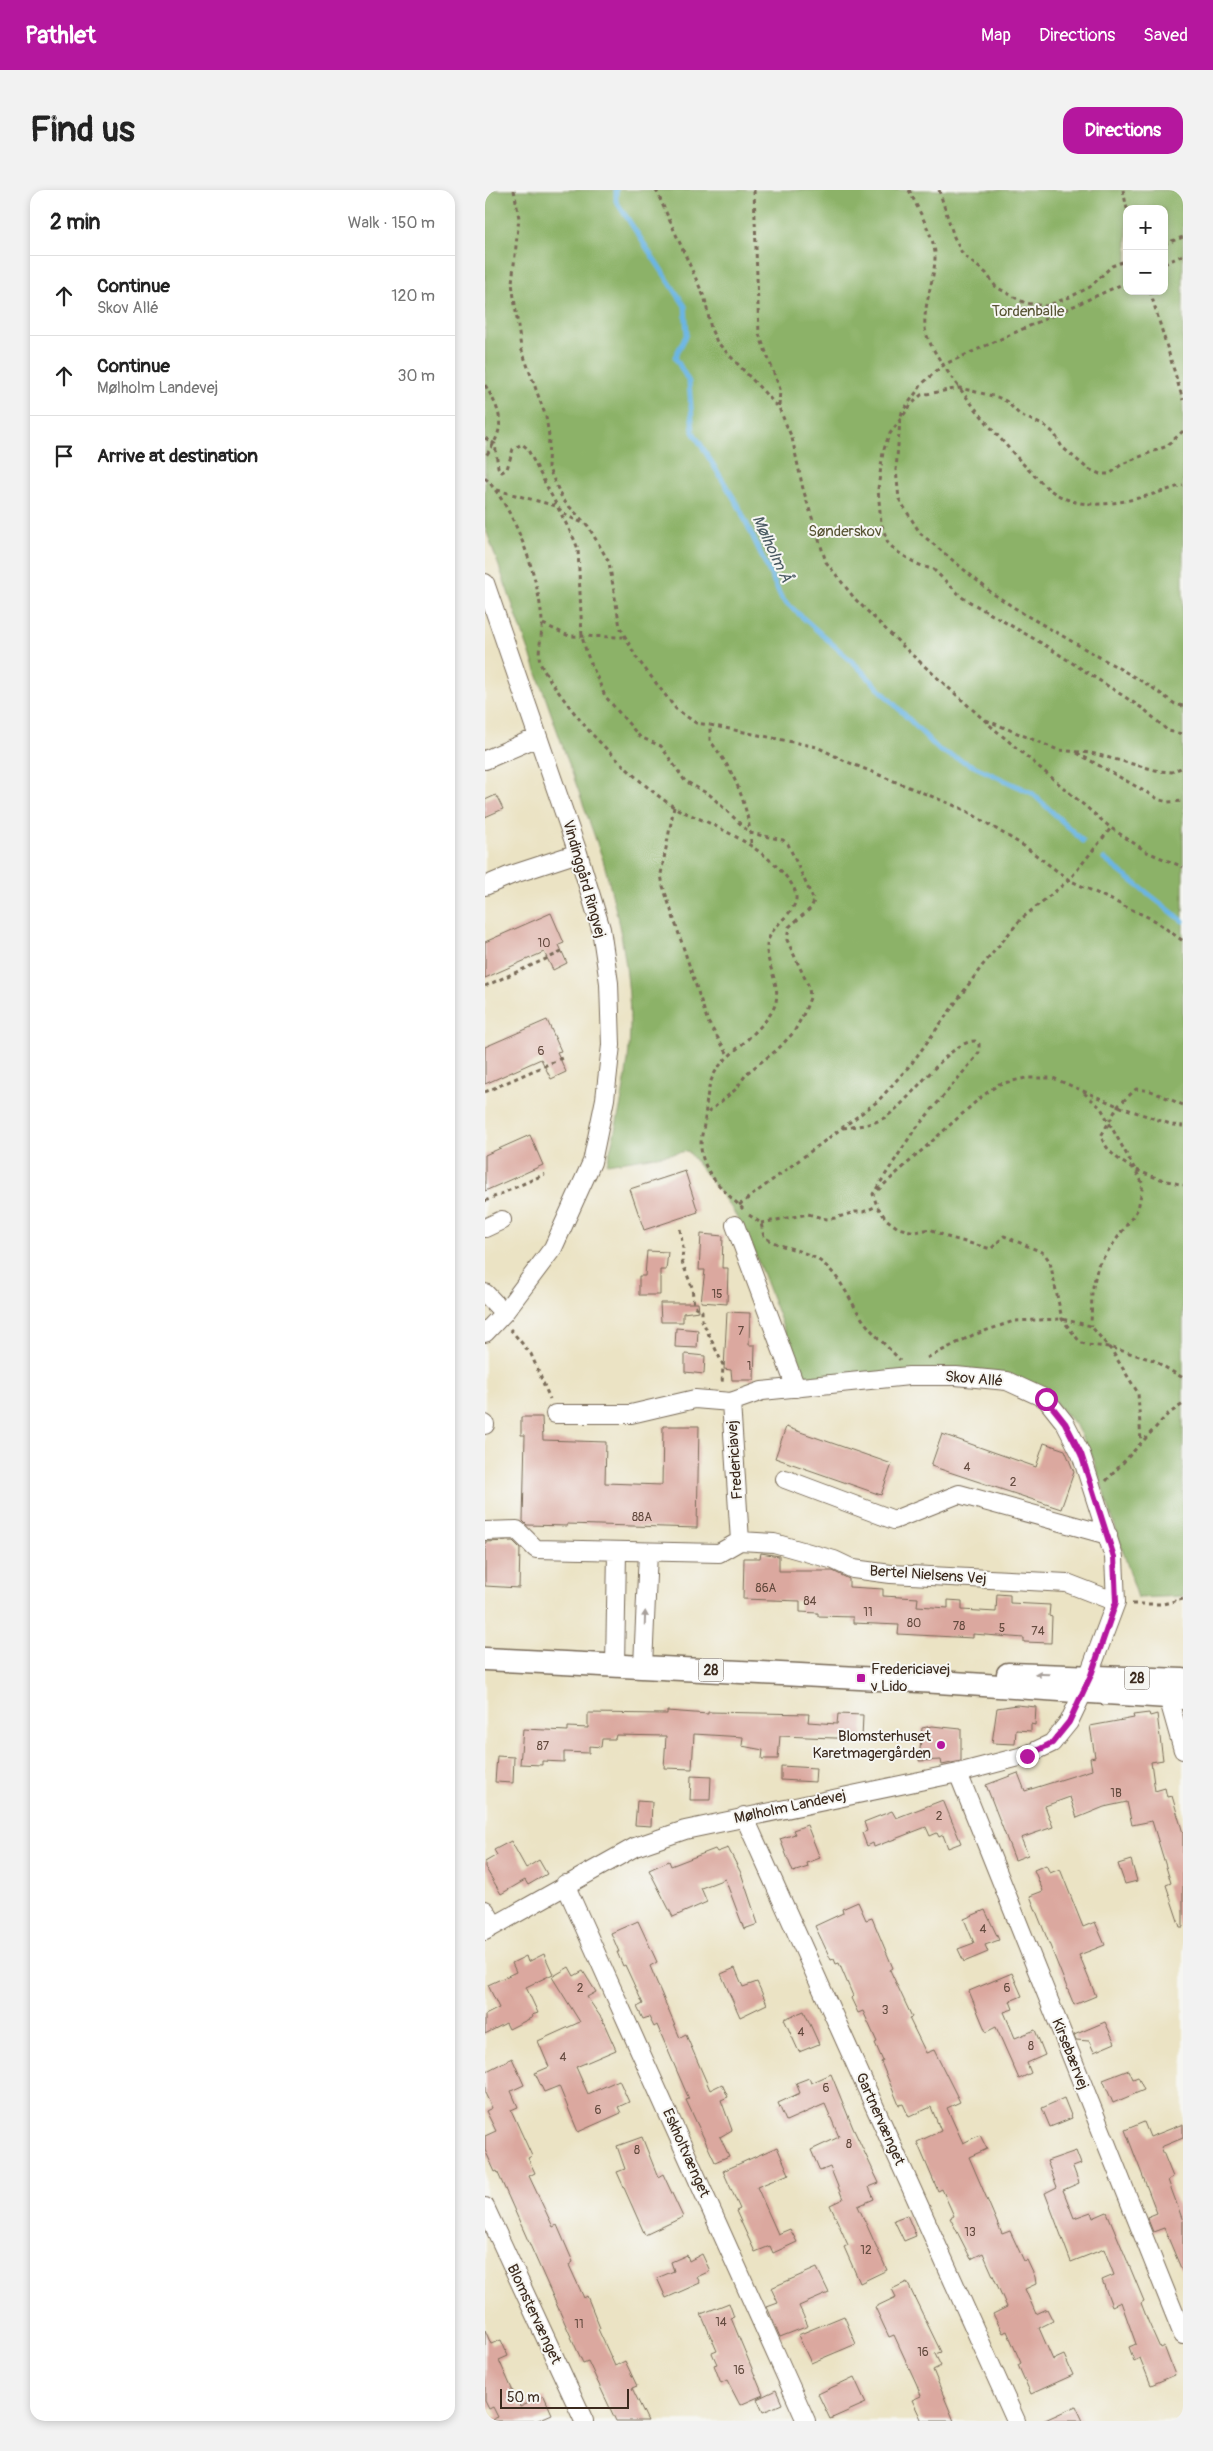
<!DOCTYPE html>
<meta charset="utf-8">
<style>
body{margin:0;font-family:Pangolin,sans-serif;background:#f2f2f2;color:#222}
.controls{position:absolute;right:15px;top:15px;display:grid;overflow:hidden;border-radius:10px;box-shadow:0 2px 8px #0003}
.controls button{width:45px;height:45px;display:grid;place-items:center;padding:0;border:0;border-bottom:1px solid #e0e0e0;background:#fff;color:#222;font:25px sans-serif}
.scale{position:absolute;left:15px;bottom:12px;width:129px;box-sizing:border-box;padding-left:5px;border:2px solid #3b2a1e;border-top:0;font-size:14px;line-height:18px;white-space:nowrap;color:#3b2a1e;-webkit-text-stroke:4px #f6f6f2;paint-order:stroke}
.stop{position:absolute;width:15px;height:15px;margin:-11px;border:4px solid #b5179e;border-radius:50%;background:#fff}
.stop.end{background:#b5179e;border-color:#fff;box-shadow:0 1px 5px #0008}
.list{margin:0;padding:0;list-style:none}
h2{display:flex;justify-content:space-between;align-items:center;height:65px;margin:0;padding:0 20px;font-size:21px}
h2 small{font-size:16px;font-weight:400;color:#767676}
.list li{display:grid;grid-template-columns:32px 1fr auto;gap:15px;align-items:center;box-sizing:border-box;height:80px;padding:0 20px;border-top:1px solid #e0e0e0}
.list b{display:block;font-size:19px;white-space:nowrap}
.list p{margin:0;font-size:16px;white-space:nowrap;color:#767676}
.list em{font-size:16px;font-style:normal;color:#767676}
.icon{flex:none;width:28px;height:28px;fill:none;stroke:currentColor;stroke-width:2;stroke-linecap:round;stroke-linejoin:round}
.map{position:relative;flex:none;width:698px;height:2231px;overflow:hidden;border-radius:15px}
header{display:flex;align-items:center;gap:30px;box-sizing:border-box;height:70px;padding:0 25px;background:#b5179e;color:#fff}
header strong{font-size:24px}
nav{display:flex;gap:28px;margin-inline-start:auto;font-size:18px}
.intro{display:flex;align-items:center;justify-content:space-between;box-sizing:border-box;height:120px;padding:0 30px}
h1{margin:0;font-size:35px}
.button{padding:12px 22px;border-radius:15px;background:#b5179e;color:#fff;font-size:18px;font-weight:700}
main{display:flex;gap:30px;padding:0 30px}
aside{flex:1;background:#fff;border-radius:15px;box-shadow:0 2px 8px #0003}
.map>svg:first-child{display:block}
.forest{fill:#8cb268;stroke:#646e43;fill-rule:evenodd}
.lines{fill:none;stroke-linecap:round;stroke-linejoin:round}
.stream{stroke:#6ab5e3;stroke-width:5}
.building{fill:#dba89f}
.minor-casing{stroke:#796b58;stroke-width:20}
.major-casing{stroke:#796b58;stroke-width:25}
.path{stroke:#796b58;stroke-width:3;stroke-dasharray:4 4;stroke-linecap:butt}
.minor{stroke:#fff;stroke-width:18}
.major{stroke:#fff;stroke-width:22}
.oneway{fill:#a79f9a}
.route{stroke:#b5179e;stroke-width:6}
.poi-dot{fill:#b5179e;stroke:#f6f6f2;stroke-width:2}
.labels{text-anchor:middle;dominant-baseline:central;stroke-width:4;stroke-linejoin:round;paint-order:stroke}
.number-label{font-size:12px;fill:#634a3e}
.shield{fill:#f6f6f2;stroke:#73675e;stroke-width:1}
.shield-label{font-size:14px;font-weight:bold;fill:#3b2a1e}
.park-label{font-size:15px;fill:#585434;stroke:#f6f6f2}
.street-label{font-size:15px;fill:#3b2a1e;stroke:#f6f6f2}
.poi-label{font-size:15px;fill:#3b2a1e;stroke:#f6f6f2;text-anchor:start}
.water-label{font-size:16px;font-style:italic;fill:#4b5b63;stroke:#f6f6f2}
</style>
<header>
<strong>Pathlet</strong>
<nav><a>Map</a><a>Directions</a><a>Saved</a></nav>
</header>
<div class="intro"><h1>Find us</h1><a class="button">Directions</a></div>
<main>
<aside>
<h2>2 min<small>Walk · 150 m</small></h2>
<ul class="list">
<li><svg class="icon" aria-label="ahead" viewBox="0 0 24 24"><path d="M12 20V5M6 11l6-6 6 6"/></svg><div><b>Continue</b><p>Skov Allé</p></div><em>120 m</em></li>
<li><svg class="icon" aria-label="ahead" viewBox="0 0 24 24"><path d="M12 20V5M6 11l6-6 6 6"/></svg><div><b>Continue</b><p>Mølholm Landevej</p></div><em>30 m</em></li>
<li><svg class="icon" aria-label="arrive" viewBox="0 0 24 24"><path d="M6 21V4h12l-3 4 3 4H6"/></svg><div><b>Arrive at destination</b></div></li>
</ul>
</aside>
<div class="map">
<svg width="698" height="2231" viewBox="0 0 698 2231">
<rect width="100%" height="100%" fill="#f6f6f2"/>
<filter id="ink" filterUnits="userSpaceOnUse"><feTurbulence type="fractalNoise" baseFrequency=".02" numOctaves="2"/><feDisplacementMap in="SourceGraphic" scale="10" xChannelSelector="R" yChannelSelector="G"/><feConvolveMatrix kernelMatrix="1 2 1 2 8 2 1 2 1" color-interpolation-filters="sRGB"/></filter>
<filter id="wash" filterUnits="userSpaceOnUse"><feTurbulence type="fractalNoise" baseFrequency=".0096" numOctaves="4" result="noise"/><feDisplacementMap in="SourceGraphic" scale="20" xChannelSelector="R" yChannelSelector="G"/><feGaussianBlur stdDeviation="1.12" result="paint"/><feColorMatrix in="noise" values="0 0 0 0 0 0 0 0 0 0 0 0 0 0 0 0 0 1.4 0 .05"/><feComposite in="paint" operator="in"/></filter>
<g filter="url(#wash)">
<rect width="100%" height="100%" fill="#ebe3c4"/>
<path class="forest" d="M0,0H698V1406L653,1408L608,1268L591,1236L562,1203L512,1184L319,1191L263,1046L247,1019L203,961L122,974C133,929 145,881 145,835C145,779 133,724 118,670L0,337ZM642,19H679V101H642Z"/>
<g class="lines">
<path class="stream" d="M131,0V11L200,116L202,144L190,167L204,192L208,242L253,315L297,409L371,475L454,560L547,603L598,651
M619,669L698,731"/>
</g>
<g id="blocks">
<path class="building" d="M11,605L18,619L0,627V610Z
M66,723L79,753L74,755L82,773L68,780L59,762L0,788V752Z
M62,830L76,861L72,862L81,882L66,889L56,869L0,894V857Z
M45,945L58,975L0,1001V965Z
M200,981L213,1022L159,1040L145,999Z
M216,1044L238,1046L237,1078H243L242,1114L216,1112L220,1080H214Z
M162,1061L183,1062L181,1080H175V1105H154V1086H160Z
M175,1113H213L214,1121L198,1123V1132H176Z
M242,1122L265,1123L264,1155H270L269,1190H247L246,1180L239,1179Z
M191,1138L213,1140L212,1158L190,1157Z
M200,1164L220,1166L219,1184L200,1182Z
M36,1227H57L58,1250L121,1252L120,1293L177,1295L178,1236H214L212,1338L82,1334V1336L42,1335L38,1331L40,1245H36Z
M301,1237L407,1274L396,1305L290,1268Z
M457,1244L551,1277L559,1253L580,1260L589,1282L576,1319L446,1276Z
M28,1351L35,1358L34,1398L0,1396V1352Z
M276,1363L294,1366V1381H348L364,1389V1397L398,1399V1406L433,1408L432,1416L463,1418V1410L477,1411V1420L511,1422L512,1404L525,1405V1413L565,1415L564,1426L567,1427L566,1453L539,1452V1448L488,1444V1448L413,1444L414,1435L368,1433V1427L333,1426V1423L315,1422V1411L258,1409L259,1368H275Z
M532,1515L551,1517L550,1535L546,1534V1541L531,1540L530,1554L507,1553L512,1518Z
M182,1521L223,1524V1522L324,1524L323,1532L352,1534L353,1524L378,1525L377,1549L295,1546L293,1569H277L278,1560L257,1556L258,1547L209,1544L207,1579L179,1578L181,1546L131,1545L130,1549H117L116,1557L104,1556V1563L79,1562V1572L57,1571V1575L35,1574L38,1539L83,1541V1537L103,1538V1523L182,1524Z
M664,1523L665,1526L672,1524L678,1570L666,1572L670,1601L680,1598L682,1607L687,1606L698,1643V1737H695L681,1695L686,1693L667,1631L647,1635L642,1612L619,1617L592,1628L585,1607L560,1616L568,1637L536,1648L543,1665L530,1670L501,1595L533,1583L540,1601L607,1580L605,1568L610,1567L605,1536L649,1528L648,1525Z
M447,1536L476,1539V1571L457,1575L456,1570L434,1571L437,1538Z
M12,1566L29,1567L28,1593L10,1592Z
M296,1576L331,1578L330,1592L296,1590Z
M206,1586L226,1587L225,1610H205Z
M458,1610L476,1653L463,1658L458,1645L454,1647L452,1643L445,1646L441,1637L389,1657L388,1653L382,1656L377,1643L382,1641L379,1632L407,1621L411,1628Z
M152,1611L167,1612L166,1636L150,1635Z
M322,1635L335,1668L322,1673L323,1677L308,1682L295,1649L310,1644L308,1640Z
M26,1651L41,1678L54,1670L62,1684L43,1695L40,1690L16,1704L0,1677V1672L12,1665L9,1660Z
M243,1658L256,1683L273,1734L259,1739L240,1689L216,1698L222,1712L188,1727L164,1680L184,1671L186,1676L230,1659L232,1662Z
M646,1670L652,1691L640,1694L633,1674Z
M561,1675L565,1683L575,1679L598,1737L610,1732L620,1755L594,1765L611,1806L589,1815L545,1706L558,1701L549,1680Z
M373,1712L381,1730L387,1728L408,1778L405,1780L427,1827L424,1828L441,1863L449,1860L475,1912L462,1918L478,1953L495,1945L502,1959L484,1967L517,2044L525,2041L539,2071L542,2070L550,2087L551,2094L540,2099L551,2124L562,2119L568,2131L554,2138L568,2170L579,2165L588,2185L546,2204L533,2175L536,2173L522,2141L518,2143L508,2124L522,2117L498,2063L486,2069L465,2028L469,2026L457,1999L453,2001L432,1952L456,1941L446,1917L424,1927L418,1914L414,1915L396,1872L398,1871L390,1853L392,1852L378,1821L373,1823L366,1808L368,1806L354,1773L351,1774L349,1769L346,1770L330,1736L358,1723L357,1719Z
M500,1720L514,1750L500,1755L503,1762L479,1772L473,1759L489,1753L479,1729Z
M153,1731L172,1772L165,1776L195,1848L201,1845L225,1900L237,1894L243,1907L236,1910L247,1940L235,1947L244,1966L230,1972L201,1910L204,1909L172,1835L169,1837L164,1827L158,1829L152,1817L158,1814L140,1775L138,1776L132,1762H134L126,1743Z
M59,1764L68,1784L41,1797L53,1823L47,1825L48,1827L24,1839L21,1833L0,1844V1825L14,1818L3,1795L31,1782L27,1773L41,1766L43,1772Z
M84,1777L89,1786L98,1781L111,1802L102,1807L117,1829L131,1860L91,1877L103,1904L134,1890L144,1912L133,1917L136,1923L93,1942L74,1896L59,1902L50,1883L64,1877L53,1851L95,1832L67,1787Z
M250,1778L258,1797L272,1792L282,1814L255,1827L236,1784Z
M527,1783L537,1806L525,1811L528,1819L519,1822L530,1848L550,1840L560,1865L542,1873L546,1883L534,1889L511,1837L501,1842L484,1801Z
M319,1821L334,1854L314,1862L299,1829Z
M620,1832L630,1853L609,1862L604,1851L591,1850L589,1845Z
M27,1868L39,1895L26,1901L33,1917L26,1920L47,1966L43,1968L50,1983L44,1986L68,2037L72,2035L88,2072L84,2075L99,2108L102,2106L115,2138L113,2139L130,2176L140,2171L152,2196L147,2198L163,2231H131L103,2171L98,2173L91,2158L12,1981L10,1982L0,1960V1946L11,1941L1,1921L7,1918L0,1903V1882Z
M644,1880L648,1889L653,1887L659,1900L628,1913L618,1890Z
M346,1884L368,1938L394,1993L384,1997L389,2009L373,2016L402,2080L375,2093L359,2057L363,2055L345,2015L358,2009L345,1977L335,1981L326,1960L354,1947L340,1914L301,1931L293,1913L315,1903L311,1893L324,1888L326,1893Z
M579,1908L587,1928L565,1937L557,1918Z
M659,1932L665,1947L698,1934V1948L676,1957L688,1987L683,1990L698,2031V2083L679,2038L668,2042L662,2027L672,2023L640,1940Z
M157,1947L173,1987L178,1984L198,2027L160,2045L132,1982L140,1979L132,1956Z
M292,1957L304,1984L272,1997L293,2044L305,2039L312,2052L288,2063L285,2056L270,2062L251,2021L255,2019L238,1981Z
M591,1961L596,1974L588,1977L594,1993L578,2000L589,2028L606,2022L608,2028L622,2022L659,2111L656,2113L663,2131L675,2158L679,2156L690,2185L666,2195L655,2168L649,2171L644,2157L651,2154L636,2112L627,2116L617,2090L629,2085L619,2059L586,2072L560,2003L572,1997L562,1971Z
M422,2025L431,2046L419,2051L409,2030Z
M217,2064L225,2081L212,2087L215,2093L181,2108L172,2088L189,2081L186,2072L202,2065L204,2071Z
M332,2078L344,2103L314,2116L323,2136L295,2147L282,2117L293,2113L286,2098Z
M422,2092L456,2162L450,2164L456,2176L448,2180L469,2231H437L427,2210L436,2206L432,2195L409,2145L404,2147L390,2117L411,2107L407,2099Z
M244,2113L249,2127L246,2128L278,2205L255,2215L242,2190L236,2193L229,2175L232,2174L227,2163L232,2161L216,2124Z
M359,2126L371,2154L326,2173L313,2145Z
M0,2140L6,2154L16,2150L23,2166L14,2170L35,2217L59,2206L67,2224L51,2231H4L13,2227L8,2217L4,2219L0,2211Z
M369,2187L381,2213L345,2229L333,2204Z
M291,2200L297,2214L278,2222L272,2209Z
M591,2216L598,2231H558Z"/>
</g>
</g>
<g filter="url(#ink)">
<use href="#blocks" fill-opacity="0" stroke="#796b58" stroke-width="1"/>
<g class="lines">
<g class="minor-casing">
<path id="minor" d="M0,393L93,663L116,739L124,793L126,855L120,909L107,972L68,1058L19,1123L0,1143
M0,570L53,547
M0,696L26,685L93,663
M250,1035L311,1198
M0,1038L17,1030
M0,1103L19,1123
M70,1224H146L210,1209L246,1212L255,1351
M0,1235V1234
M300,1289L409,1330L474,1304L623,1345
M0,1341L32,1340L51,1359L234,1363L255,1351
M255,1351L289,1353L349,1370L368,1379L406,1384L582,1393L631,1412
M130,1475L132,1362
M158,1476L163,1362
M683,1507L698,1560
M473,1583L698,2145
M259,1626L531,2231
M80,1694L321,2231
M0,1720L9,1735
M0,1741L150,1657L200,1640L473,1583L542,1565L567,1553L584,1532L594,1511L631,1412L629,1367L596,1264L580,1233L561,1209L522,1191L471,1186H424L277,1201L246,1212
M0,2017L99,2231"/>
</g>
<g class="major-casing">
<path id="major" d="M0,1469L453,1492L698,1508
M523,1484L698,1490"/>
</g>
<path class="path" d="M29,0L34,28L27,93L36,158L61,227L64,246L63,277L78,310L103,336L124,372L135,437L151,467L191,519L211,533L225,535
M171,0L220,109L226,139L232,152L294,218L307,248L318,299L341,372L370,409L425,463L508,538L626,638L662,662L698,677
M269,0L274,144L295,199L294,217
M424,0C431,15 449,47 450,63C451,88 438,113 440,138C442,167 538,279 564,299C570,304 580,309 587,311C620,321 665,305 698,295
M454,0L469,47L478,65L501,83L511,97L540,113L561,116L585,107L605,97L627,76L642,70
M638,0L642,19
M679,54L698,47
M679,74L698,65
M642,92L458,175L438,193L417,222L415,231L411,280L414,309L435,343L507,403L539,424L665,496L690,514L698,516
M665,101L698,210
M0,195C18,225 21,238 0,267
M698,241L682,256L637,274L625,284H615L603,279L577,257L569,243L560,236L535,225L521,211L512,207L475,198L436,205L425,216L404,245L398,262L393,299L396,333L403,353L411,361L432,374L449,380L478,408L558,454L660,520L683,541L698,544
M0,248L10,254L13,277L17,282L22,279L28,259L37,254L42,258L89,349L93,359L97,447L102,464L120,506L155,547L176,556L200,591L225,605L265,643L298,650L303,654L329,711L326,718L304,737L302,750L324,797L325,808L319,823L309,842L293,859L262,883L251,899L220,925
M0,288C30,318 54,388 57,431C58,444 52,460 55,472C57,483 97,533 106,543C130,568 160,598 189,617C199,623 211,627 222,632C251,646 276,659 298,683C304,690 311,698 311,707C312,721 290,733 284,748C275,767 298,793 290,815C283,835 252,857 237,873C222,889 222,908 220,928C219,937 216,946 216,955C216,983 240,1001 258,1019
M12,300L71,316L82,326L100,334
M58,434L84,446L138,447
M501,530L573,560L606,563L674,581L687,582L698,577
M592,563L675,610L683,612L698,611
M189,617L176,684L178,696L223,832L244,866
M266,653C264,616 249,580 225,551V535L332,557L360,571L480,620L539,656L584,690L669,730L698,751
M0,796L79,761
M0,902L77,868
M599,903L616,918L658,994L653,1019L613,1075L607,1101L606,1136
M698,915L666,901L651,899L633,916L616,946C627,977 670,988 698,995
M358,938C372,936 387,935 399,928C425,913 463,851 490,851L494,854V862L491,867L428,942L388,1004L392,1016L401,1029L413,1038L430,1042L445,1039L462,1047L506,1059L519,1046L559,1063L565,1072L577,1129L595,1152L602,1155L624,1157L668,1170L698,1188
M393,1000L496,907L514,894L541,888H568L633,916L688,935L698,936
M0,1011L60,984
M254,1015L393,911L427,873L497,776L536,729L584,690L626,638
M264,1025L276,1033L279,1047C297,1059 316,1058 335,1071C356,1086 364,1110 378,1130C389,1145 403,1157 415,1170
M276,1033L323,1024L341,1029L350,1028L370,1022H378L392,1016
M195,1039L198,1058L197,1072L207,1097L209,1116L217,1121V1130L238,1175L237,1195
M25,1139L46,1164L65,1209
M442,1168L488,1145L529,1131L577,1129L606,1136L627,1161L653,1203L656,1252
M621,1291L683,1224L698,1214
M647,1414H678L698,1409"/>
<use href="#minor" class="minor"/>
<use href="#major" class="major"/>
</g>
<defs><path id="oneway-solid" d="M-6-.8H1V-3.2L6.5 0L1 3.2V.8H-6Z" transform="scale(1.25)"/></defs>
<g class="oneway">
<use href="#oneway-solid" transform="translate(160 1428) rotate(-88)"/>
<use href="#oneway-solid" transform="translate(557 1484) rotate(-179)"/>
</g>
</g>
<g class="lines" filter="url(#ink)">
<path class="route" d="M542,1566L567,1553L584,1532L606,1485L631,1412L629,1367L596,1264L580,1233L561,1209"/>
</g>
<g class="poi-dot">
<rect x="371" y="1483" width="10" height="10" rx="2.5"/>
<circle cx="456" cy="1555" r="5"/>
</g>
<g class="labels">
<g class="number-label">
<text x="59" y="753">10</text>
<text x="56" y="861">6</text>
<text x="232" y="1104">15</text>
<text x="256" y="1141">7</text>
<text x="264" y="1176">1</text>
<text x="482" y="1277">4</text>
<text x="528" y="1292">2</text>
<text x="157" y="1327">88A</text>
<text x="281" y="1398">86A</text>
<text x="325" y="1411">84</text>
<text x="383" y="1422">11</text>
<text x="429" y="1433">80</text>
<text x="474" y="1436">78</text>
<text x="517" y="1438">5</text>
<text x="553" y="1441">74</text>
<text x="58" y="1556">87</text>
<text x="631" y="1603">1B</text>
<text x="454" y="1626">2</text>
<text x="498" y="1739">4</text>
<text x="95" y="1798">2</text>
<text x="522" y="1798">6</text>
<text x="400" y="1820">3</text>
<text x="316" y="1842">4</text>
<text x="546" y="1856">8</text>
<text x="78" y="1867">4</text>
<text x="341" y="1898">6</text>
<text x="113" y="1920">6</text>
<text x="364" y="1954">8</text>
<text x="152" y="1960">8</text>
<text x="485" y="2042">13</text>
<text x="381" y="2060">12</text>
<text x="236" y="2132">14</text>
<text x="94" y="2134">11</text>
<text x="438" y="2162">16</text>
<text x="254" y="2180">16</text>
</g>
<g class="shield">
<rect x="213.5" y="1468.5" width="25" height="23" rx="4"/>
<rect x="639.5" y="1476.5" width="25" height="23" rx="4"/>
</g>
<g class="shield-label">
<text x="226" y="1480">28</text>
<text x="652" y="1488">28</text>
</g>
<g class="park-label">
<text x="543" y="121">Tordenballe</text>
<text x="360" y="341">Sønderskov</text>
</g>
<g class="street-label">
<text transform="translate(99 689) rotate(74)">Vindinggård Ringvej</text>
<text transform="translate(489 1189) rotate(5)">Skov Allé</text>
<text transform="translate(250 1270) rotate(-94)">Fredericiavej</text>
<text transform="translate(443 1385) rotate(4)">Bertel Nielsens Vej</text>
<text transform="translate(305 1617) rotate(-12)">Mølholm Landevej</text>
<text transform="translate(585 1864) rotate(68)">Kirsebærvej</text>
<text transform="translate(395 1929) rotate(66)">Gartnervænget</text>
<text transform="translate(201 1963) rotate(66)">Eskholtvænget</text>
<text transform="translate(49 2124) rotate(65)">Blomstervænget</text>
</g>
<g class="poi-label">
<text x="386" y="1479">Fredericiavej<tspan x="386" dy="17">v Lido</tspan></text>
<text x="446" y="1546" text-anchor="end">Blomsterhuset<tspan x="446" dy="17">Karetmagergården</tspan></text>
</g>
<g class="water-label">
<text transform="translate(287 359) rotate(65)">Mølholm Å</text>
</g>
</g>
</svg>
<div class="controls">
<button>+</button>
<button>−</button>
</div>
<div class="scale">50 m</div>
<div class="stop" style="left:561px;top:1209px"></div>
<div class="stop end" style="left:542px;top:1566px"></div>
</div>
</main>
